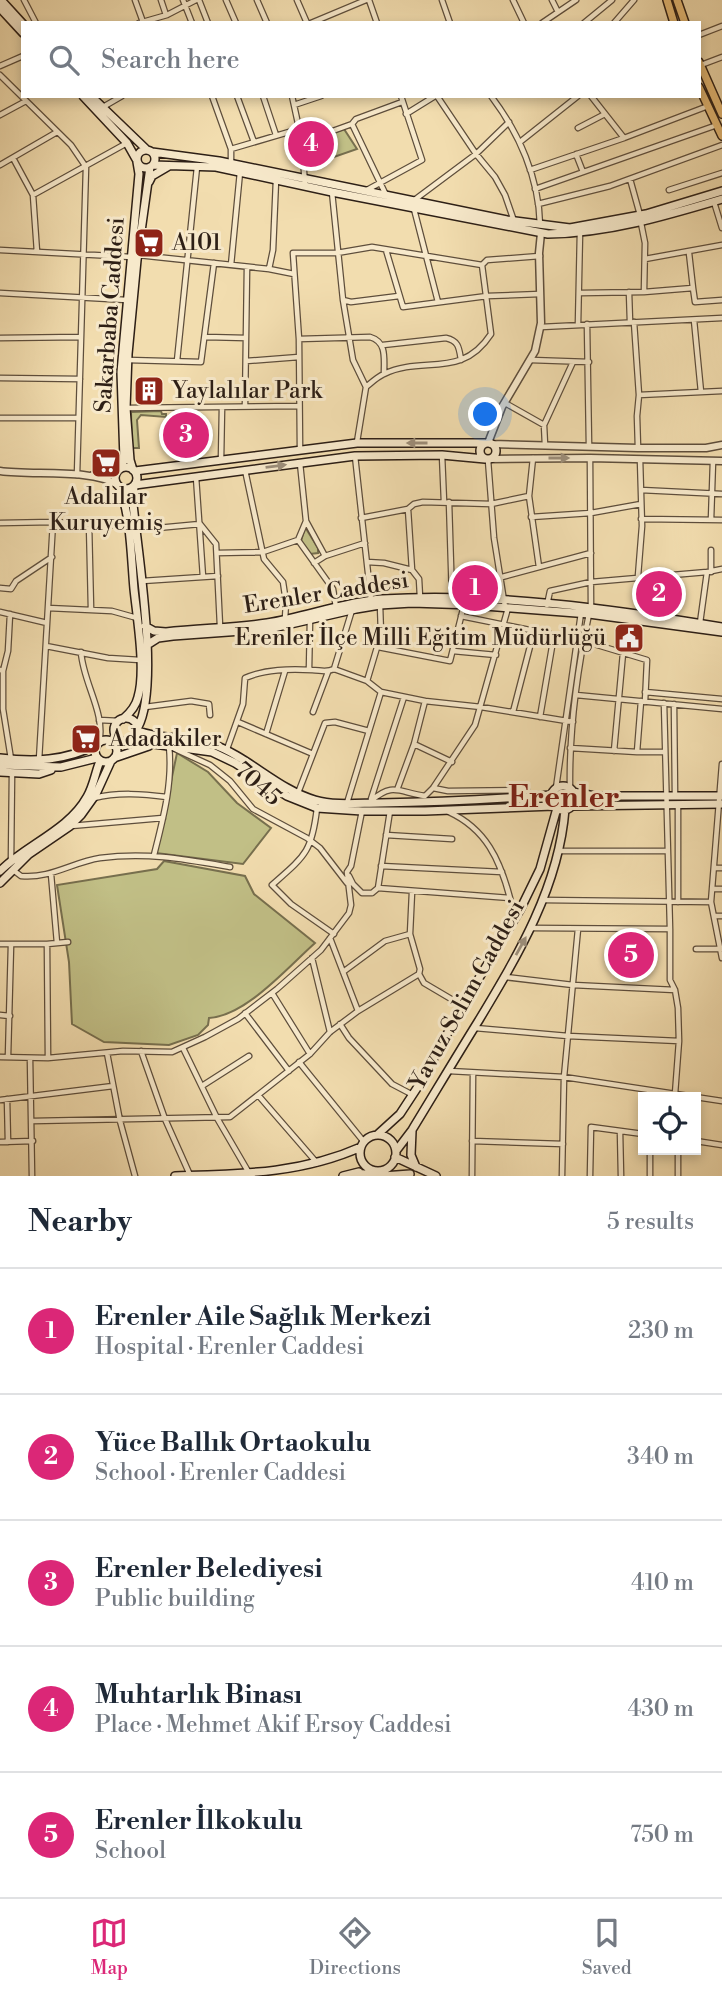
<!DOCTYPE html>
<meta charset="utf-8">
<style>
body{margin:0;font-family:"Libre Bodoni",serif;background:#f2f2f3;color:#1f2937}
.controls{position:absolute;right:21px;bottom:21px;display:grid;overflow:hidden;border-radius:0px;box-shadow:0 4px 10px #0003}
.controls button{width:63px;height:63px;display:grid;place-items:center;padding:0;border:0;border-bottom:2px solid #e0e1e3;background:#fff;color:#1f2937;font:35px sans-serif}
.you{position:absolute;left:486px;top:415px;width:24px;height:24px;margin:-18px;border:5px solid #fff;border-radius:50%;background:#1a73e8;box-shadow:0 0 0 10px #1a73e833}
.badge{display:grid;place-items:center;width:46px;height:46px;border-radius:50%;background:#db2777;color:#fff;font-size:23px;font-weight:700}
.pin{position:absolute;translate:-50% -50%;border:4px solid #fff;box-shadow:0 2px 7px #0006}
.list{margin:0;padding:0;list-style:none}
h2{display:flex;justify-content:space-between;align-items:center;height:91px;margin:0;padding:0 28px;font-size:30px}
h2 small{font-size:23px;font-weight:400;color:#747a83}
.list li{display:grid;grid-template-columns:46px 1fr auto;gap:21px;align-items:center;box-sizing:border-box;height:126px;padding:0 28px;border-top:2px solid #e0e1e3}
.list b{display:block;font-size:26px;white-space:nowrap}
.list p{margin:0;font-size:23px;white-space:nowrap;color:#747a83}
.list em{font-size:23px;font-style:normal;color:#747a83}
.icon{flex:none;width:38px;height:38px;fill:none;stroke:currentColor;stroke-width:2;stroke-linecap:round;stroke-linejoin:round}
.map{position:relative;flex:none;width:722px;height:1176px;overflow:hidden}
.search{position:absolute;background:#fff;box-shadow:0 4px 10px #0003;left:21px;right:21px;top:21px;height:77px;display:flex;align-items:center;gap:18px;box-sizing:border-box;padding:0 24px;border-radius:0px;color:#747a83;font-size:26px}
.sheet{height:721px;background:#fff}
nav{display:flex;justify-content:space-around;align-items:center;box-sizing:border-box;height:98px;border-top:2px solid #e0e1e3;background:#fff;font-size:19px;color:#747a83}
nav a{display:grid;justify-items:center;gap:4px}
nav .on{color:#db2777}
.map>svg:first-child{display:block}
.green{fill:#c1bf86;stroke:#776f4e;stroke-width:2}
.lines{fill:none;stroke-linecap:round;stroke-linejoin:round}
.minor-casing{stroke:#5e4e3c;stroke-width:7}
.tertiary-casing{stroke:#5e4e3c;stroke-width:9}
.secondary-casing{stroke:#2d1f16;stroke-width:10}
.primary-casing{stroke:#2d1f16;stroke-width:10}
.minor{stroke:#f7e9cb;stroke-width:4.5}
.tertiary{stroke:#f7e9cb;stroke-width:6}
.secondary{stroke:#f7e9cb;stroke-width:7}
.primary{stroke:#e9be78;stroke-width:7}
.oneway{fill:#9c8e7a}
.labels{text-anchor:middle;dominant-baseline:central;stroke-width:6;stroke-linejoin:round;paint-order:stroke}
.poi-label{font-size:23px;fill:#2d1f16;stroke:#f7e9cb;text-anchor:start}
.street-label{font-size:23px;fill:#2d1f16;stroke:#f7e9cb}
.district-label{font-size:30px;font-weight:bold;fill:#7a1f14;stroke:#f7e9cb}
</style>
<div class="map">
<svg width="722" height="1176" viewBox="0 0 722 1176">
<rect width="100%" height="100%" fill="#f2ddaf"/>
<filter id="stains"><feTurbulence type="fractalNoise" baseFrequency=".00286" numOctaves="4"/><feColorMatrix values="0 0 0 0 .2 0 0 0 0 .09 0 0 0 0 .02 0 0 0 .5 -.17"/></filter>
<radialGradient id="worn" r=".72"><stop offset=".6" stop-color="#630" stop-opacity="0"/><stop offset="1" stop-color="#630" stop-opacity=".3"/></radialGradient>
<path class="green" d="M344,129L357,149L311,165L305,143Z
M161,411L162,414H166V417L141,415L137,420L139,448H132L131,412Z
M305,527L318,548V553L310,554L301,541Z
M177,753L208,772L237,803L271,828L243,864L156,853Z
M164,861L245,876L254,894L315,943C288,967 246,1016 209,1018L208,1025L198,1035L169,1045L104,1042L72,1024L69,962L57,885L157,869Z"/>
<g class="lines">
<g class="minor-casing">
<path id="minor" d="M24,0L36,23
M135,0L143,22
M161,0L166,15
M183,0L192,23
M199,0L208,23
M226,0L236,23
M257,0L267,23
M297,0L307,23
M369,0L377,23
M442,0L450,23
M513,0L524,23
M552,0L558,12
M139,23L167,15L196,0
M311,23L366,0
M542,23L576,0
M584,23L612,0
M614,23L634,0
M699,35L722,26
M701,65L722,57
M0,66L23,56
M0,75L71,145L86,167L77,475
M212,96L231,149V163
M237,96L254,142
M263,96L276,135
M292,96L302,142L305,186
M437,96L476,154L495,177L505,195L514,221
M491,96C519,133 539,178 540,225
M591,96L624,138L708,106
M294,105L321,96
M103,107L122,96
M406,114L435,96
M0,115L26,101
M578,128L605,114
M302,142L352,124
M520,142L578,96
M231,149L299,129
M576,154L583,172
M13,158L33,195L37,252
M0,165L57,132
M530,170L624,138
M630,179L640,215
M535,189L717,125
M669,190L722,173
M365,191L422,160L401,96
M332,192L343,300L351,302L399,296
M33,195L127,143
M386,195L352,124L356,119L402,102
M413,201L476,154L509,122
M714,202L722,228
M538,204L610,186L722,145
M414,209L438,302
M641,223L645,243L644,292
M0,250L132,257
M386,250L403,307L487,296L540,294
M689,253L693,288
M138,255L269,269L294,274
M645,259L722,245
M231,265L240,172
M482,265L487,260L540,256
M269,269L273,250L276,180
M629,292L630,322
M0,293L127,300
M581,293L644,292L693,288L695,302L722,300
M343,300L353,360L366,387
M694,320L701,392
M634,322L639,395L637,416L638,448
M587,324L589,446
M578,325L580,232
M541,327L722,318
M206,337L246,338
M0,338L81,337
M299,339L370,337C387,342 384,358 384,374
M383,345L446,338C459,341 459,348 461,360
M128,360L201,362L214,263
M531,360L589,362
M177,361L197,167
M246,361L299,357
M0,378L80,379
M639,395L722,391
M505,403L544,425
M245,406L247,267
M126,408L299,406
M0,418H78
M545,445L544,425L573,362
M300,450L299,339L293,253H337L372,247L482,265L491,334C461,380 423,355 384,374C377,377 371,383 366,387L357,442
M442,455L444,502
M355,456L371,600
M533,458L529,496L539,567
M590,458L591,608
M221,460L222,407
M488,460L494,538L505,607
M300,463L306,521L325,556
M245,470L264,559L283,582L286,602L285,619
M196,477L203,577
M641,490L722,494
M449,502L452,598
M531,517L591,513L641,504
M361,518L408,509
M641,519L722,520
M711,520L713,461
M306,521L298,540L333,589L336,607
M0,523L53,522L128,526
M89,524L91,609
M200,524L216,544L220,626
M136,530L200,524
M217,553L263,552L298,540
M367,562L384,563L412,570L419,579L420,597
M314,563L325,556L365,543
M412,570L408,509L414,504L423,502L491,504L529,496
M711,572V550
M638,576L642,526L640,459
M502,577L591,553
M142,581L218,576
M0,588L11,589L16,581L52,557
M380,605L381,634L367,681L381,692L425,701L481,707L573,722
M547,605L550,591L591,582L707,572L722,569
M48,608L112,611L137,618
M0,612L47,623
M461,616L584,641L647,660L645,702
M700,623L707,572
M46,646L108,658L140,660
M378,647L450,661L464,605
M453,651L496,655
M81,652C83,683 106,713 99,743
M334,669L352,610
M0,670L3,671V709L11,759
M309,670L310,620
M3,671L8,651L10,614
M645,692L722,699
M576,695L722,709
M674,704L675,796
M145,707L191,701L209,704L210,715
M313,712L328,672
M513,712L534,631
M540,717L554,635
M99,720L120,721
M238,722L313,754
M266,734L285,671
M414,744L452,762
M570,748L637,752H665
M175,749L210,765L230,781L253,809L307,838L320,848L347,883
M227,749L243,704L245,678C265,669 290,669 312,670C320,670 326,673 334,669L367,681
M614,751L623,653
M637,752L641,701
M39,760L53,522
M722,764L711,902L722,958
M433,788L448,791L527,790
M556,788L581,613
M570,789C569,730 577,671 589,614
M397,790L414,744L425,701
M298,793L325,723L335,722L369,731
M94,798C118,792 143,794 167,797
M371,799L404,697
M371,801C393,782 398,792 425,796L433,788L475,725L508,608
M347,803L381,692
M678,804V902
M317,808C312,852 305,856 272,885L291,904L334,934
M71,826L163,818
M386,835L452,839
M560,851H667
M154,855C163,819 173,783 169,746
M11,861L12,773
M381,866L502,872
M714,868H722
M13,870L21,876C50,879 73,862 100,858C147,852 184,859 230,867
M51,874L57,943
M349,876L353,884L362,893H372L378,888L510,898C500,860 486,829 449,812
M378,888L390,811
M712,889H722
M510,898L516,917
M542,900L711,902
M715,916H722
M531,928L670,929L664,703
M670,929V980L675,990L678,1008L679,1041L675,1094
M330,938L358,1011
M0,944H47L68,942
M47,944L48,1058
M696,949H721
M312,958L330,1032
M343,972L385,941L410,934
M419,974L424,983L463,1006
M505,977L573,985L675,990
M272,993L310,1054
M245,1013L289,1071
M0,1015L10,1016
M340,1024L349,1038L392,1084L413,1095
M475,1028L568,1036L679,1041
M183,1048L217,1118L249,1173
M141,1051L165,1119L190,1175
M107,1053L120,1121L135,1176
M0,1057L48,1058L123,1051L172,1052L205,1037L238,1019L277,989L321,950L349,913L351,905L347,872L351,866L362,811
M8,1057L11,945
M30,1058L32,1176
M299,1062L364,1142
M449,1071L564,1077L722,1101
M202,1086L249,1056
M258,1095L317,1163
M7,1099L8,1142
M0,1100L113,1086
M33,1121L230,1117L310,1054L330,1032L358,1011L419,974L420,969L410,934L412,892
M620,1131L621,1176
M472,1141L563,1144
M696,1141L722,1145
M0,1142L33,1141
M650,1150V1176
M678,1150V1176
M472,1176L473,1073
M562,1176L564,1077L578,929
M590,1176L591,1127L643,1134"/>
</g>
<g class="tertiary-casing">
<path id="tertiary" d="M488,443L502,407L535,351L541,323L539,253L541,233
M491,444L638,448H706L722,445
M490,459L590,458L722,461
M0,471C32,476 91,468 118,485
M93,475L117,472"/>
</g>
<g class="secondary-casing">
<path id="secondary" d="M1,0L23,24
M0,8L23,33
M83,96L127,143L136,159
M91,96L146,149
M137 159a9 9 0 1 1 18 0a9 9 0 1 1-18 0Z
M152,152L219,161L507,220L570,228L646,214L722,191
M153,165L216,167L332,192L548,234C608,233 665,216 722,199
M149,182L152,176L169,166
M480 451a8 8 0 1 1 16 0a8 8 0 1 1-16 0Z
M115 478a11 11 0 1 1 22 0a11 11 0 1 1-22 0Z
M120,469L124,460L121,372L139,174L137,162
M133,470L130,460L126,408L128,354L137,260L150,167
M135,471L357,443H485
M135,485L355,456L442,455L485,459
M134,486L133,504C138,554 160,686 138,727
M120,488C131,519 131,556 134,589C137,618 146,670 138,697C136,706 130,713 123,719
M145,626L154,631L166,632C200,628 234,628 267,623C306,617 343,602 382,599C492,592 614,609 722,627
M147,645L158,638L173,636L269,629L356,609L380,605L412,603L472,605L589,614L722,632
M114 730a12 12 0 1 1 24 0a12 12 0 1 1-24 0Z
M138,731C162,740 188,736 212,744C249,757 277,789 315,800C335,806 360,803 380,803C437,802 494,799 551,795
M95 751a11 11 0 1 1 22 0a11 11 0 1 1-22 0Z
M132,741L212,752L235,763L287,796L317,808L362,811H425L554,806
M0,758C34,762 65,761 96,745
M114,758L149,746
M0,765L61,767L97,758
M0,772L39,774L51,770
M551 798a12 12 0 1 1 24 0a12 12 0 1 1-24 0Z
M573,792L595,796H722
M571,806L722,804
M0,871C26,845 69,830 87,797C94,785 95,773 100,761
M0,883L29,854L70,826L81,815L96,794L111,761
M412,1131L411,1155L416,1167
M377,1135L400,1114L419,1085L467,998L520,910L540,869L557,808
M360 1153a18 18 0 1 1 36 0a18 18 0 1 1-36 0Z
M396,1151L412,1130C434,1094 456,1057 479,1020C518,955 559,887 565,809
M395,1157L436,1176
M355,1173L383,1176L410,1174
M175,1176C239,1174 301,1174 361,1147
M343,1176L359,1172"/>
</g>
<g class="primary-casing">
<path id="primary" d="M667,0L674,23
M677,0L685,23
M699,62L722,114
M699,87L722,136"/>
</g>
<use href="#minor" class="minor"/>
<use href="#tertiary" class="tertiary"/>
<use href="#secondary" class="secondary"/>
<use href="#primary" class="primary"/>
</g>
<defs><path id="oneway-solid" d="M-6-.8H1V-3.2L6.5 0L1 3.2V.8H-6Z" transform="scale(1.75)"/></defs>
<g class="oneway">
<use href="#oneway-solid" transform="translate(417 443) rotate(180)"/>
<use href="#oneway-solid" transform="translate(559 458)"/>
<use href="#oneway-solid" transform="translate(276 466) rotate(-7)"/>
<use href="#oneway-solid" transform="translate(521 946) rotate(-61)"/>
</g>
<defs>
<g id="supermarket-square" transform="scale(1.575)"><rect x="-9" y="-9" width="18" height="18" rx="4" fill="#8f2418" stroke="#f7e9cb"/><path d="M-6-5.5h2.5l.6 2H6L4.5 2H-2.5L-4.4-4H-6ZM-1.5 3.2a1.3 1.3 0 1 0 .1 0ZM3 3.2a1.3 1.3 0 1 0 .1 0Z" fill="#fff"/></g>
<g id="building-square" transform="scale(1.575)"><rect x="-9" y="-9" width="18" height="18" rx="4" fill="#8f2418" stroke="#f7e9cb"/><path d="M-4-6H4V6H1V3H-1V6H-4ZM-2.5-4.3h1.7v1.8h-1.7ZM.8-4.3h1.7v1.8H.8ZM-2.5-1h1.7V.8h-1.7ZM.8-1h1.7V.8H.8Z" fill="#fff"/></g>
<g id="civic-square" transform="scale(1.575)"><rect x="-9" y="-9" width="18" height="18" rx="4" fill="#8f2418" stroke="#f7e9cb"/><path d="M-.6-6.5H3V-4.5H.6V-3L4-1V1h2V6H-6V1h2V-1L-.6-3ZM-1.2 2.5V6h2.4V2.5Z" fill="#fff"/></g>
</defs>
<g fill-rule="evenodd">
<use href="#supermarket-square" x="149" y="243"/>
<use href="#building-square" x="149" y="391"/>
<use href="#supermarket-square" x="106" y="463"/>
<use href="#civic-square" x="629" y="638"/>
<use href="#supermarket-square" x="86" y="739"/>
</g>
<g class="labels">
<g class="poi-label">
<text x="172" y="243">A101</text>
<text x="172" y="391">Yaylalılar Park</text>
<text x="106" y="497" text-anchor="middle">Adalılar<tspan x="106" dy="26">Kuruyemiş</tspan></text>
<text x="606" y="638" text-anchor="end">Erenler İlçe Milli Eğitim Müdürlüğü</text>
<text x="109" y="739">Adadakiler</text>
</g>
<g class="street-label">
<text transform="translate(110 315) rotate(-86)">Sakarbaba Caddesi</text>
<text transform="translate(326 593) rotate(-9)">Erenler Caddesi</text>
<text transform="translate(258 784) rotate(41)">7045</text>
<text transform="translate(467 995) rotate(-61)">Yavuz Selim Caddesi</text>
</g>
<g class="district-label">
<text x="564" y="798">Erenler</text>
</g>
</g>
<rect width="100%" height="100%" filter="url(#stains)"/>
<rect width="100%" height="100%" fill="url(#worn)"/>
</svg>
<div class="controls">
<button><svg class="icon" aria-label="locate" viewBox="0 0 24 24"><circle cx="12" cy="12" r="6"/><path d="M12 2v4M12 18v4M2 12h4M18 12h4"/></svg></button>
</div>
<div class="you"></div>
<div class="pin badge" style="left:475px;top:588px">1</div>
<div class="pin badge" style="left:659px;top:594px">2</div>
<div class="pin badge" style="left:186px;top:435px">3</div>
<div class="pin badge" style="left:311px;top:144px">4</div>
<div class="pin badge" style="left:631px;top:955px">5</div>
<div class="search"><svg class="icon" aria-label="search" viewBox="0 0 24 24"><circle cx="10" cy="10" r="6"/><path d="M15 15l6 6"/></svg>Search here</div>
</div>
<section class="sheet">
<h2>Nearby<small>5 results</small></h2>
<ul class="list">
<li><span class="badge">1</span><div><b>Erenler Aile Sağlık Merkezi</b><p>Hospital · Erenler Caddesi</p></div><em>230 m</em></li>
<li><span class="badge">2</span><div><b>Yüce Ballık Ortaokulu</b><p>School · Erenler Caddesi</p></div><em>340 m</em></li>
<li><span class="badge">3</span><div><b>Erenler Belediyesi</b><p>Public building</p></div><em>410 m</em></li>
<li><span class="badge">4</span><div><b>Muhtarlık Binası</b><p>Place · Mehmet Akif Ersoy Caddesi</p></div><em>430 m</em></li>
<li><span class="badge">5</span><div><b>Erenler İlkokulu</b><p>School</p></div><em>750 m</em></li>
</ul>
</section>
<nav>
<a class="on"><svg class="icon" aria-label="map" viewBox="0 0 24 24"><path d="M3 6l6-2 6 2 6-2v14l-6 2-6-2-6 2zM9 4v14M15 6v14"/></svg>Map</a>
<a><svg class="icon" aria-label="directions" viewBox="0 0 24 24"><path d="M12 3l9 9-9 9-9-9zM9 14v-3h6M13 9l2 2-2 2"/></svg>Directions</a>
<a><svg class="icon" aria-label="saved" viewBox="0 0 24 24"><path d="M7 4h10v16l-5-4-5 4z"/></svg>Saved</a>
</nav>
